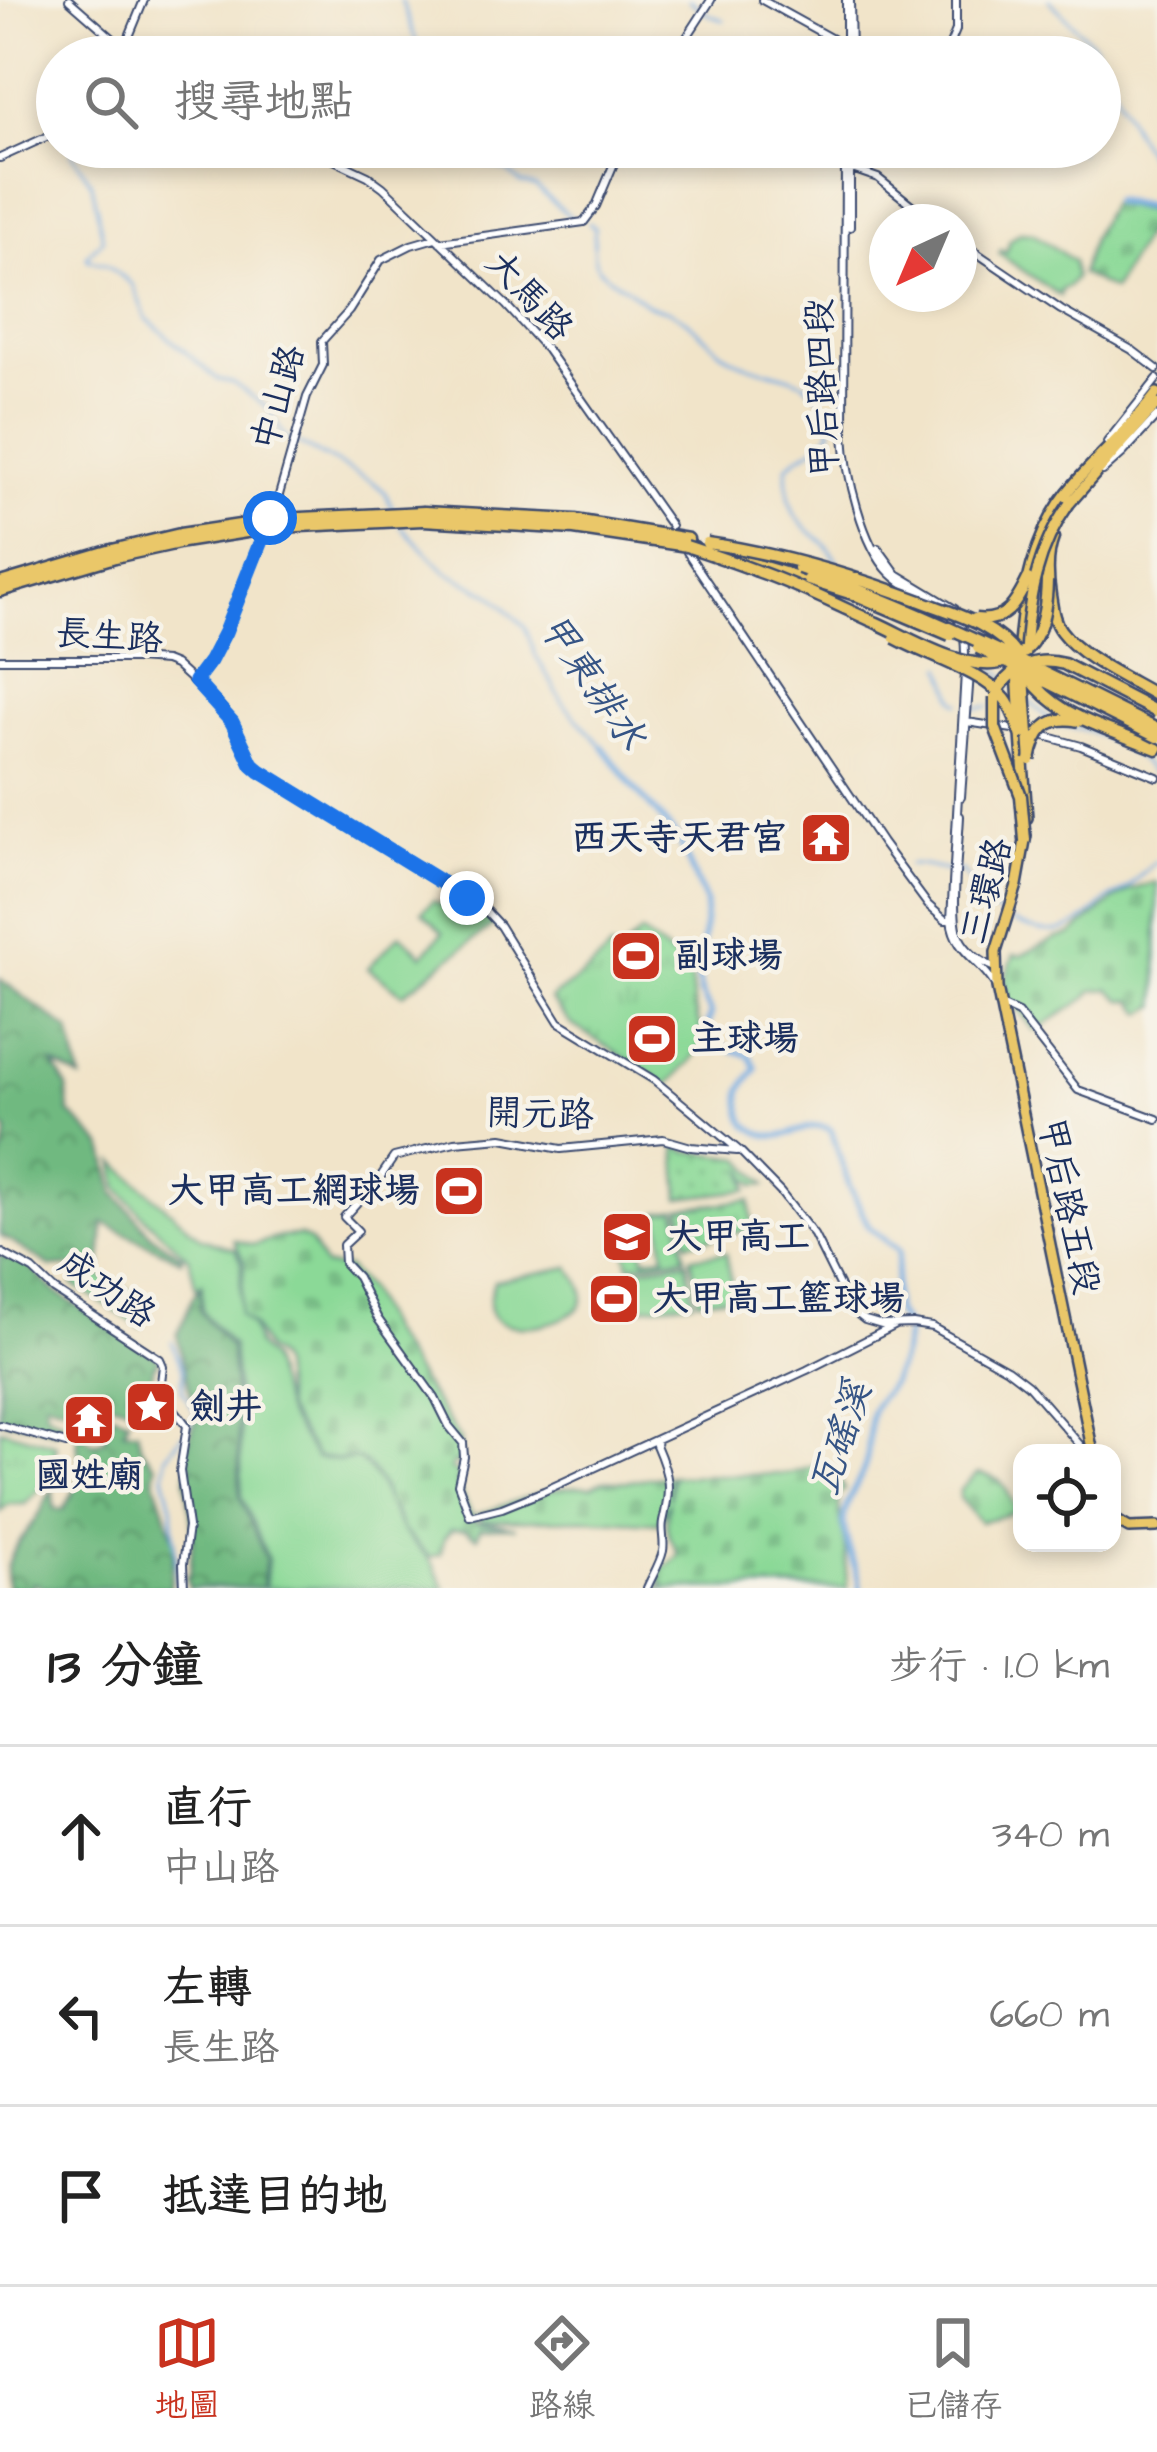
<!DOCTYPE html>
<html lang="zh-TW">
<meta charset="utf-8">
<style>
body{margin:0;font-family:"Architects Daughter","LXGW WenKai TC",sans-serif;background:#f6f6f6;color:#222}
.controls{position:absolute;right:36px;bottom:36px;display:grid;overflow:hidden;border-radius:24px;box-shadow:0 6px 18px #0003}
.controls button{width:108px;height:108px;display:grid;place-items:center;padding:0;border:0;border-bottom:3px solid #e0e0e0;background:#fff;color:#222;font:60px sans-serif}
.compass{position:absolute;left:869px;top:204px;width:108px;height:108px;border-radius:50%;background:#fff;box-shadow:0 6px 18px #0003;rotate:224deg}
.stop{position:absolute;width:36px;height:36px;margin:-27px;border:9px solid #1a73e8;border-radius:50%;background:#fff}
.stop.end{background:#1a73e8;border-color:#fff;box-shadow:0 3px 12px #0008}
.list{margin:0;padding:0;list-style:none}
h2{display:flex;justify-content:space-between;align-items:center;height:156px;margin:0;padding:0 48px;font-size:51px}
h2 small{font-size:39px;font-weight:400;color:#767676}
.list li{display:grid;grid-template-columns:78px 1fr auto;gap:36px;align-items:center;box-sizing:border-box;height:180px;padding:0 48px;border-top:3px solid #e0e0e0}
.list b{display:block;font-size:45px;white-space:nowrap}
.list p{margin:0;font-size:39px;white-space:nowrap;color:#767676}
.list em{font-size:39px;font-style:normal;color:#767676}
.icon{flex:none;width:66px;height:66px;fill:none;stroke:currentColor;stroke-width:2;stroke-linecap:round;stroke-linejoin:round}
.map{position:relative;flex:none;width:1157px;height:1588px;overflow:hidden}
.search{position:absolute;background:#fff;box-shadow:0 6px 18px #0003;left:36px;right:36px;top:36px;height:132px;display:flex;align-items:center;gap:30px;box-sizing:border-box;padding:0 42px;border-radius:66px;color:#767676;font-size:45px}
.sheet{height:696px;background:#fff}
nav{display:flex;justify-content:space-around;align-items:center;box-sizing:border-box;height:168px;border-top:3px solid #e0e0e0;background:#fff;font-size:33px;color:#767676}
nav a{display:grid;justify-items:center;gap:6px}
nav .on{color:#c8321e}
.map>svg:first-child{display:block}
.grass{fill:#8bd997;stroke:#53847a;stroke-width:3}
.forest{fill:url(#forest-crowns);stroke:#46746f;stroke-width:3}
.cemetery{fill:url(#cemetery-stones);stroke:#53847a;stroke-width:3}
.park{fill:url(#park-tufts);stroke:#53847a;stroke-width:3}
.garden{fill:url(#garden-dots);stroke:#53847a;stroke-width:3}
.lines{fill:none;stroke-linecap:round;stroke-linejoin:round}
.stream{stroke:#71aae1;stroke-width:3}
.canal{stroke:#71aae1;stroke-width:6}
.river{stroke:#71aae1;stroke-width:8}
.minor-casing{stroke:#3b4a6e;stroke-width:10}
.major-casing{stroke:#3b4a6e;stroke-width:14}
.highway-casing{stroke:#3b4a6e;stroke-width:15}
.minor{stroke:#fff;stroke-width:6}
.major{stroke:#eac769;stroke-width:9}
.highway{stroke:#eac769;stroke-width:10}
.major-bridge-casing{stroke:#3b4a6e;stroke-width:14;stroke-linecap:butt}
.highway-bridge-casing{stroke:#3b4a6e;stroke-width:15;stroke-linecap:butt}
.major-bridge{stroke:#eac769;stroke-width:9}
.highway-bridge{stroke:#eac769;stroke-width:10}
.route{stroke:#1a73e8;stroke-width:15}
.labels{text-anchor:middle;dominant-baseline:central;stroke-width:9;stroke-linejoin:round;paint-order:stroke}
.street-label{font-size:36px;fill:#1b2f5e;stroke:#f7f3e8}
.poi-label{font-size:36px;font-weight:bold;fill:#1b2f5e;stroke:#f7f3e8;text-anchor:start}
.water-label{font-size:39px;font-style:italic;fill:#355485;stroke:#f7f3e8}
</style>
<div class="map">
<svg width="1157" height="1588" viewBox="0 0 1157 1588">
<defs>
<pattern id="forest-crowns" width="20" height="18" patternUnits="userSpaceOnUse" patternTransform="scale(3)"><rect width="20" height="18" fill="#70b980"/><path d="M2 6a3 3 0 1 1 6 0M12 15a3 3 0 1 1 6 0" fill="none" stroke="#5b976c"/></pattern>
<pattern id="cemetery-stones" width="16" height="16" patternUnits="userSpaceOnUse" patternTransform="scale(3)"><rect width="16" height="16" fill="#8bd997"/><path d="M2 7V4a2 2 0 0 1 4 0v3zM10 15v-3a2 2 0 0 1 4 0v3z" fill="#77bb85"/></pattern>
<pattern id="park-tufts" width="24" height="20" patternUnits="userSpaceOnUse" patternTransform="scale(3)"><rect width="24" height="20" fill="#8bd997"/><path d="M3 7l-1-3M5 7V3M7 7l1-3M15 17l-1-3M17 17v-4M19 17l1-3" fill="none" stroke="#77bb85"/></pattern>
<pattern id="garden-dots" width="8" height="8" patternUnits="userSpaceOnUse" patternTransform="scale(3)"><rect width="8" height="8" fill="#8bd997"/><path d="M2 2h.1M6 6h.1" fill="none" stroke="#77bb85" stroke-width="1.8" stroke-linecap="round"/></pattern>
</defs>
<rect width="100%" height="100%" fill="#f7f3e8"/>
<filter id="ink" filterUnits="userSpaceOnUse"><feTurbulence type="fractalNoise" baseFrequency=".00833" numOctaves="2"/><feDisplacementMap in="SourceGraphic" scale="24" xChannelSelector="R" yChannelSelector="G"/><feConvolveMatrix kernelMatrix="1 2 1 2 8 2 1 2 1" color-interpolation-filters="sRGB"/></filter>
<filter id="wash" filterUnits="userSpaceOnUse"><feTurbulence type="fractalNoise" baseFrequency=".004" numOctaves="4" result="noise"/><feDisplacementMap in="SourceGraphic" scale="48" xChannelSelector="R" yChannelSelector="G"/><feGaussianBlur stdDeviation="2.7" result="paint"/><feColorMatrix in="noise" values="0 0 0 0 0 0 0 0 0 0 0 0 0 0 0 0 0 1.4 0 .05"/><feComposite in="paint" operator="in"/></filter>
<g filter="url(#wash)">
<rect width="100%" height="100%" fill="#f1e4c9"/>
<path class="grass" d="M1020,232L1033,233L1073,261L1075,278L1068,287L1061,290L1060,296L999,254L1001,250L1006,253L1010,240Z
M450,891L458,896L454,905L476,919L484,914L494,924L403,994L368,968L400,934L423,955L443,932L422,912L433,901L442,905Z
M115,1162L201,1238L235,1249L241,1261L240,1315L251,1326L257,1346L269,1359L286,1414L316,1458L340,1461L357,1459C383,1476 387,1509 404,1533C410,1541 418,1547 425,1554C434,1563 439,1577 445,1588H265L268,1559L242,1497L240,1427L232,1346L202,1311V1285L196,1289L189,1258L143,1216L118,1187Z
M677,1209L685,1257L629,1265L618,1217L637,1214L644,1258L665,1256L659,1212Z
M726,1253L734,1296L698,1300L691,1257Z
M687,1261L693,1301L640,1307L631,1269Z
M570,1267C576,1278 587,1287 582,1302C575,1324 499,1340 490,1310C487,1300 492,1290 494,1281Z
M88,1274H95L151,1301L147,1319L141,1327L72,1284Z"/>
<path class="forest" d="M0,979L70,1031L81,1079L54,1064L67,1088L69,1112L104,1147L115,1193L151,1235L182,1256L181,1260L104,1223L101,1265L51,1267L0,1235V1165L8,1132L0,1124Z
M0,1255L26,1264L57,1293L160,1359L154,1366L150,1384L131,1386L127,1393L141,1400L143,1411L86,1395L81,1411L45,1401L46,1412L66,1422L55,1432L27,1424L0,1421Z
M201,1285L200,1311L230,1348L238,1427L240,1496L266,1559L262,1588H189L187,1577L190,1573L193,1531L186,1481L187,1471L192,1468C183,1448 190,1432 200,1413C186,1389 184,1363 177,1335C189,1316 185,1304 201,1285Z
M113,1413L129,1419L124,1430H137L141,1448L156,1465L154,1478L175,1542L170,1588H47L32,1583L31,1588H8C0,1560 24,1537 39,1515C45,1505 45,1498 53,1489L54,1509L63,1510C69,1499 79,1486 80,1473C81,1458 75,1447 78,1432L93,1443L104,1440Z"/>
<path class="cemetery" d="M1110,203L1156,214L1113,290L1081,274L1092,238Z
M1157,882V1006L1143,1013L1134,1001L1122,1000L1109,989L1092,991L1088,997L1035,1031L1020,1011L1008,1002L1005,979L1014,955L1020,956L1057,938L1071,935L1115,899L1131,890Z
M300,1236L311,1242L324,1266L347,1268L368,1291L388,1332L460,1440V1464L453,1463L450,1469L459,1473L457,1484L475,1522L516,1527L480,1528L477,1537L465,1530H451L444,1538L441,1554L430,1557L402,1530L394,1511L387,1505L383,1488L367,1465L357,1458L339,1460L317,1457L285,1409L280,1366L275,1357L265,1349L252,1325L240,1315L244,1262L234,1240L253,1245L280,1237Z
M816,1466L840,1481L844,1490L839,1495L838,1503L846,1551L847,1588H656L664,1585L662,1581H657L663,1566H668L678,1556C677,1546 673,1544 669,1535C664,1525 668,1512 669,1502L659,1523L586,1519L483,1521L476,1515C513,1503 553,1483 592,1487C606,1476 613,1483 629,1481C642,1480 654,1475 669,1476L670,1499L672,1476L789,1474Z
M978,1473C1006,1479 1005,1487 1016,1510C1007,1518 992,1517 980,1522L959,1498L960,1490Z"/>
<path class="park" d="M641,933L672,956L690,950C691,979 691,1011 705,1038L691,1061L668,1085L571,1024L550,999L590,970L611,949L618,954Z
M0,1429L57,1445L47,1481L25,1504H8L0,1512Z"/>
<path class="garden" d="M676,1146L686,1151L741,1158L766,1185L754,1186L753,1182H749L744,1168L748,1190L680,1198Z
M750,1200L753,1229L687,1243L681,1208Z"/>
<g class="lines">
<path class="stream" d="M401,0L422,57
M689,0L711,16L724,20
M1049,0L1095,46L1133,130L1157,169
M78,147L72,153L92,184L103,240L87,255L88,259L107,265L133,285L146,318L217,379L233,383L268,408L284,436L373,482L385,492L393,510
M445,147L448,153L507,171L521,183L536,187L574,220
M589,223L595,228C591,264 593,269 625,287C633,292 639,300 647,304C656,309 666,308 674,313C696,324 711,347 733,359C777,381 822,366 831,431C821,448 800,452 787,467C787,482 788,502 795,515C809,537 830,539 838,566
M400,525L446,572L492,595L525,627L536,656L564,704L603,747
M841,594L843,601L964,654
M943,667L955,700L959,703
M995,668L1014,686
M1029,701L1049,719
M968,708L988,707
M1056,725C1091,728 1130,745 1152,773
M908,865C926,863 942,873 961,871L992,910L1004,916
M1012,921C1052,942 1075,931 1105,902C1112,896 1122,893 1129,887C1139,878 1146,869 1157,861
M172,1342L183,1371L182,1390L196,1412L187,1427
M178,1588L172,1506L164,1476L166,1457L182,1435"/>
<path class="canal" d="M1075,147L1078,150
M603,747L635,789L678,838L706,904L699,982L701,993L711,1013L707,1027C714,1048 732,1049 750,1056L756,1068C753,1075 743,1084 741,1092C740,1094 742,1108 742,1111C744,1123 748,1126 759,1132C788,1147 807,1116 831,1130L849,1185L869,1227L899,1251L894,1293L896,1313L908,1328C904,1347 900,1366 891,1383C885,1394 873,1402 871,1414C867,1434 871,1452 863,1471C856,1489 843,1503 844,1524C845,1547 858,1566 860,1588"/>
<path class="river" d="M1114,201L1157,209"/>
</g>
</g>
<g filter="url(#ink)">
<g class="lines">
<g class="minor-casing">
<path id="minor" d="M69,0L134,57
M762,0L865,57
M846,0V57
M850,0L851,57
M113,57L128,39L144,0
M674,57L711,0
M945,57L956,30V0
M306,147L368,176L383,187L506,305L547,350L671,526
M845,147L844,435C846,473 862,545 890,573C903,586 923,595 940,603
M0,158L57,132
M852,169L878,178L933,222
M850,227V147
M959,241L1061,310L1132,350L1157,369
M440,242L584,222L596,206L621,147
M1107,442L1157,379
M1103,471L1123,453L1157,416
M878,548L897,574L955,609
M687,552L882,843L928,905L945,920H951
M955,615C965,629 965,642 965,659
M0,659H135L165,661L175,665L220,706L232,722L252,764L260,771L486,911L500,926L559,1022L654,1080L741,1152L781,1193L814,1235L851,1309L865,1320L882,1325L913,1324L932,1327L1007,1369L1028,1385L1087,1453
M965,672L951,920C955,953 979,958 995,985
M195,681L210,661L225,632L277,502L307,397L323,365L322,341L349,311L381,260L411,245L435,238
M967,722L1019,730
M1038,734L1081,746L1157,777
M961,797L970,673
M960,816C959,844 950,913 959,936C966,952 981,962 996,968
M1001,1005L1018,1013L1078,1090L1157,1119
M737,1151L691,1147L663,1139L561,1149L502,1138L455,1142L394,1157L381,1176L344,1217L358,1231L343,1245L344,1263L357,1277L378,1319L435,1398L449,1426L463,1443L464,1457L458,1484L470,1516L502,1508L544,1491L807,1370L896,1325
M0,1252L33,1270L54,1290L160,1359L163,1366L160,1390L187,1426L180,1471L188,1527L183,1564L184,1588
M0,1425L66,1444
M647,1588C652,1576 660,1564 663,1551C665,1541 661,1531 663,1522C671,1488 670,1477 656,1445L657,1439"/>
</g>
<g class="major-casing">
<path id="major" d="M1069,504L1157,404
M1018,658C1022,596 1032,531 1075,483C1102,452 1133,426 1157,393
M1021,734L1027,818
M1026,835L1017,885L996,952L997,988L1093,1453
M1112,1518L1129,1528L1157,1527"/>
</g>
<g class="highway-casing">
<path id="highway" d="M424,512L575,520L688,539
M423,520L574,529L694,547
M1053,538C1046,556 1047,576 1050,595C1052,607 1053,621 1061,631C1081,658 1129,679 1157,696
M724,555L808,580
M0,583L112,550
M0,591L115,557
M1111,731L1157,749"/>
</g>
<use href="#minor" class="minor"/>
<use href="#major" class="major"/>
<use href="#highway" class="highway"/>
<g class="major-bridge-casing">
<path id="major-bridge" d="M1025,653C1028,599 1037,549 1069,504
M1017,669L1020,724
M1024,670L1030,755"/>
</g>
<g class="highway-bridge-casing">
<path id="highway-bridge" d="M707,543C781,554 851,575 921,601C954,614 995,624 1016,655
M686,546C710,554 734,562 757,571C798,585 838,606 877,623C910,638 964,671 1000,663C1040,654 1046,616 1047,581
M112,550L180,534L280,519L424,512
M115,557L183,542L279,527L423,520
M799,568C924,611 1039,670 1157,729
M808,580L856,595L950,635
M975,619C1006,623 1016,604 1028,579
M895,638C927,656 982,671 1005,699C1013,709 1016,722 1021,734
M978,648L1157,737
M1029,677C1050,706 1078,718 1111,731
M1000,687C1015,665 1037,657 1064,664L1157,712
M995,698V727L1021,796L1025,840
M1030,760C1035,732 1047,714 1079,721"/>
</g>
<use href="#major-bridge" class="major-bridge"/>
<use href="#highway-bridge" class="highway-bridge"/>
</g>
</g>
<g class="lines" filter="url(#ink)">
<path class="route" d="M270,518L225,632L210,661L195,681L232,722L252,764L260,771L467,898"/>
</g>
<defs>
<g id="temple-square" transform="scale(2.7)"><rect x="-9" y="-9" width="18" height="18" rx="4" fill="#c8321e" stroke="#f7f3e8"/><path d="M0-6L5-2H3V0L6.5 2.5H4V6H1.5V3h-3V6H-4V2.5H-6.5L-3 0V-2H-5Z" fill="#fff"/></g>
<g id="stadium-square" transform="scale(2.7)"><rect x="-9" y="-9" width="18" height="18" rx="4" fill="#c8321e" stroke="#f7f3e8"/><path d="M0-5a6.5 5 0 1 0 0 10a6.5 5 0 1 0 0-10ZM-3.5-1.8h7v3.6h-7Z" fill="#fff"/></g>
<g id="school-square" transform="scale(2.7)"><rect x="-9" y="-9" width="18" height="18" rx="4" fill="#c8321e" stroke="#f7f3e8"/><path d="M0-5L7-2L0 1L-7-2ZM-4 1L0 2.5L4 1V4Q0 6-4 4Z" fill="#fff"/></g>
<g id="sight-square" transform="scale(2.7)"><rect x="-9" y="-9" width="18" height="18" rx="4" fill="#c8321e" stroke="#f7f3e8"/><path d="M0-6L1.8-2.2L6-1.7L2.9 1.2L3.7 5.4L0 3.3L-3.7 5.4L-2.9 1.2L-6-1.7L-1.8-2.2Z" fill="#fff"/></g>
</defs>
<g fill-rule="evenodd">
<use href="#temple-square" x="826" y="838"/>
<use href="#stadium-square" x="636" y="956"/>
<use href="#stadium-square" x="652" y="1039"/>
<use href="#stadium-square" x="459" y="1191"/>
<use href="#school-square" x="627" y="1237"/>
<use href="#stadium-square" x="614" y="1299"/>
<use href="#sight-square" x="151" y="1407"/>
<use href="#temple-square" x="89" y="1420"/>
</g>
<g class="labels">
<g class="street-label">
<text transform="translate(529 296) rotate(47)">大馬路</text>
<text transform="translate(823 388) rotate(-92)">甲后路四段</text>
<text transform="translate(279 398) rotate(-74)">中山路</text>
<text transform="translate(109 637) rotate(4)">長生路</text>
<text transform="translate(987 891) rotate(-75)">三環路</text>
<text transform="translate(540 1115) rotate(2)">開元路</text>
<text transform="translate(1068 1206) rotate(78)">甲后路五段</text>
<text transform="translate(107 1289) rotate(35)">成功路</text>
</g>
<g class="poi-label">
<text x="787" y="838" text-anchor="end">西天寺天君宮</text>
<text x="675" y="956">副球場</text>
<text x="691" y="1039">主球場</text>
<text x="420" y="1191" text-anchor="end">大甲高工網球場</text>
<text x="666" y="1237">大甲高工</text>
<text x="653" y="1299">大甲高工籃球場</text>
<text x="190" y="1407">劍井</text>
<text x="89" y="1476" text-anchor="middle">國姓廟</text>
</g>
<g class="water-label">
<text transform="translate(591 682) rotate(55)">甲東排水</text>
<text transform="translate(842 1439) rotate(-72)">瓦磘溪</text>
</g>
</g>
</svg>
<div class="controls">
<button><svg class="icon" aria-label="locate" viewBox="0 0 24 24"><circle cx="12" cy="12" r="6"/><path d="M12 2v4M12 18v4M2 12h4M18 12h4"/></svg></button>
</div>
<svg class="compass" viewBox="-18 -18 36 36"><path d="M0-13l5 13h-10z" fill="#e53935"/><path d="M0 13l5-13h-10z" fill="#767676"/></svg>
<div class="stop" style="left:270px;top:518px"></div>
<div class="stop end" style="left:467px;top:898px"></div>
<div class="search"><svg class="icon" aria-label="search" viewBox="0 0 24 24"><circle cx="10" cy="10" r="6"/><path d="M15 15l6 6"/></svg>搜尋地點</div>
</div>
<section class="sheet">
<h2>13 分鐘<small>步行 · 1.0 km</small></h2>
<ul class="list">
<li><svg class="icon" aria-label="ahead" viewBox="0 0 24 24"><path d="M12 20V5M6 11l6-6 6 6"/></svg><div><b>直行</b><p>中山路</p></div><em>340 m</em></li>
<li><svg class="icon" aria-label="left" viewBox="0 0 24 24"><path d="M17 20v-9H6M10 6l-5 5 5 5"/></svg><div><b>左轉</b><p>長生路</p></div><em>660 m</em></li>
<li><svg class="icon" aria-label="arrive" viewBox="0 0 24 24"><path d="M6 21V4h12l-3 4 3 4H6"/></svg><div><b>抵達目的地</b></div></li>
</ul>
</section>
<nav>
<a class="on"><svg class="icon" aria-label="map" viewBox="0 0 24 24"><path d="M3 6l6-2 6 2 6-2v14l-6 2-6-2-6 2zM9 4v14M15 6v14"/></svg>地圖</a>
<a><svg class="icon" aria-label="directions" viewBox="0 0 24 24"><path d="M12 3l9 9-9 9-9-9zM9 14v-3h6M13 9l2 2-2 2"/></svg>路線</a>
<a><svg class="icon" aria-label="saved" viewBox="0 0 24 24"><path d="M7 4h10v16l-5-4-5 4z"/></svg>已儲存</a>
</nav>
